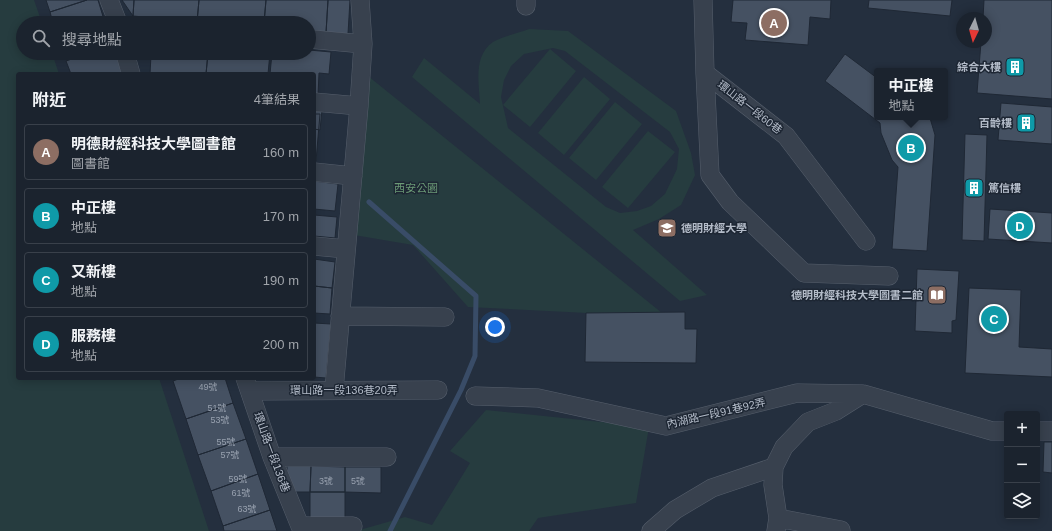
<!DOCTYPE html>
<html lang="zh-TW">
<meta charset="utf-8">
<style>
body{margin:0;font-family:Arial,"Noto Sans TC",sans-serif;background:#242b36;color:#f1f3f6}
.controls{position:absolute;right:12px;bottom:12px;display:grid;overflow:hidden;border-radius:4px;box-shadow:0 2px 10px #0003}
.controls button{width:36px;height:36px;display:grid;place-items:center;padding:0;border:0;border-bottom:1px solid #39404a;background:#1b232e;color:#f1f3f6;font:20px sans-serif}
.compass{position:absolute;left:956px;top:12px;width:36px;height:36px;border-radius:50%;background:#1b232e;box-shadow:0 2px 10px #0003;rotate:185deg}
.you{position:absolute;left:495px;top:327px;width:14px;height:14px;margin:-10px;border:3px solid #fff;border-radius:50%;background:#1a73e8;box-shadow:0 0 0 6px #1a73e833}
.badge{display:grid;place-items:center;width:26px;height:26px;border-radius:50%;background:#8ab4f8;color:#fff;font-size:13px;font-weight:700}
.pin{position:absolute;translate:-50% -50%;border:2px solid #fff;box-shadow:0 1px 4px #0006}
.popup{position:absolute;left:874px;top:68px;width:74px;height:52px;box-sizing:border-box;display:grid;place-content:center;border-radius:4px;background:#1b232e;filter:drop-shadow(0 1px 3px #0005);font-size:13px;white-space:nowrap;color:#a0a4aa}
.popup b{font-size:15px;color:#f1f3f6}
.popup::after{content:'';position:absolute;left:50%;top:100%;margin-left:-8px;border:8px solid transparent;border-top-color:#1b232e}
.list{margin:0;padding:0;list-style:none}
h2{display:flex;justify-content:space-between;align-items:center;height:52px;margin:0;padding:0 16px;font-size:17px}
h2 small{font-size:13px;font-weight:400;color:#a0a4aa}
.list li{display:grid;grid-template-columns:26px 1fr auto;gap:12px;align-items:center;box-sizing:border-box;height:56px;margin:0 8px 8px;padding:0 8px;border:1px solid #39404a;border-radius:4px}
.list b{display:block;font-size:15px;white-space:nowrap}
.list p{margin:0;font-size:13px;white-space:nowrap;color:#a0a4aa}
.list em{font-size:13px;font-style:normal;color:#a0a4aa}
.icon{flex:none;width:22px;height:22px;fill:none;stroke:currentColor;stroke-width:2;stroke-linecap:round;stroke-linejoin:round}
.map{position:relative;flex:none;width:1052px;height:531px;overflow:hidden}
.search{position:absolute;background:#1b232e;box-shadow:0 2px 10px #0003;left:16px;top:16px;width:300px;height:44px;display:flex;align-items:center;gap:10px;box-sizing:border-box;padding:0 14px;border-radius:22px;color:#a0a4aa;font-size:15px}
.panel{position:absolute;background:#1b232e;box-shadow:0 2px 10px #0003;left:16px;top:72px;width:300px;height:308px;border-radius:4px}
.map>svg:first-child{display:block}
.green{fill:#263c3f;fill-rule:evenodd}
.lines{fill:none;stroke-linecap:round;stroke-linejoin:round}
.stream{stroke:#394c67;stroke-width:5}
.building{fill:#455162;stroke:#1f2835}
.minor-casing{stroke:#565f6c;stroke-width:19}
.minor{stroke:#38414e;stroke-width:18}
.labels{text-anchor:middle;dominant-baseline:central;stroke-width:3;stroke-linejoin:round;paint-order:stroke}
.number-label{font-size:9px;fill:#98a1af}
.poi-label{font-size:11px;font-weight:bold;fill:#b4bcc9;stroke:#1d2633;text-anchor:end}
.street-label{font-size:11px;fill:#b4bcc9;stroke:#1d2633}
.park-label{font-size:11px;fill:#6b9a76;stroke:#1d2633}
</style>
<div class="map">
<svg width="1052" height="531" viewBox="0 0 1052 531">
<rect width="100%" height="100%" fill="#242f3e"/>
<path class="green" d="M0,0H34L42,23H23V53H52L59,74H18V378H159L209,531H0Z
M529,29L568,31L676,111L691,153L695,175L681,205L659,219L633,230L707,295L680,301L412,77L424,58L480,104C479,83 473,56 493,42C501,37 519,33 529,29ZM553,48L565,51L670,132L679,149L677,169L665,194L651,206L637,211L620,213L606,207L508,128L501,97L504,80L511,66L524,54Z
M550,49L576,71L530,127L503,105Z
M368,76L667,317L468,307L413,245L354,235Z
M584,77L610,99L564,155L538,133Z
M615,102L642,124L596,180L569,158Z
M648,131L675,152L628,208L602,187Z
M486,410L649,427L636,503L538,518L529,531H356L405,517L432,525L470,463L450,451Z"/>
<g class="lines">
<path class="stream" d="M369,202L476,296L475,356L461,390L390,531"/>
</g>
<path class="building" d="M46,0H87L50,12Z
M87,0H98L105,23H53L50,12Z
M122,0H134L133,16Z
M134,0H199L197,22L133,16Z
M199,0H266L264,23L197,22Z
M266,0H328L326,33L309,32V23H264Z
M328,0H350L348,34L326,33Z
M733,0H831L830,19L810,17L808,45L745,40L747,23L731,22Z
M869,0H952L950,16L868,8Z
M984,0H1052V99L977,93L981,42H986V18H983Z
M309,50L331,52L329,74L319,73L318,96H314V74H270L272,53H309Z
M63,53H76L64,57Z
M89,53H116L123,74H71L66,61Z
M140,53H208L206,74H150L151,55H140Z
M208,53H270L268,74H206Z
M845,54L877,78V117L930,118L935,135L927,251L892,249L898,167L892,160L881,133L880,123L825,81Z
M1001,103L1052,107V144L998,140Z
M314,109L322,110L320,130L314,129Z
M314,114H320L316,161H314Z
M965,134L987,135L984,241L962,240Z
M314,181L338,184L335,211L314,209Z
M990,209L1052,213V243L988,239Z
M314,215L337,217L335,238L314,236Z
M314,259L335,262L332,288L314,286Z
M917,269L959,271L956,320L952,321V333L915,331Z
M314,286L332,288L330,314L314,313Z
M969,288L1021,290L1019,347L1052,349V377L965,373Z
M685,312V329H697L696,363L585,362L586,313Z
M314,323L331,324L326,378L314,377Z
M181,378H225L233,403L186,419L173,381Z
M233,403L246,439L198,455L186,419Z
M246,439L258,474L211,491L198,455Z
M1044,442H1052V473L1043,472Z
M287,466H311L310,492H287Z
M311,466L345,467V492H310Z
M345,467H381V493L345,492Z
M258,474L270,510L223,526L211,491Z
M310,492H345V518H310Z
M270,510L277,531H224L223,526Z"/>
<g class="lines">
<g class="minor-casing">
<path id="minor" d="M109,0L118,23
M703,0L705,73L786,136L866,241
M526,6V0
M309,39L363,44
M125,53L131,74
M705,73L710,175L730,202L804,273L889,276
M314,102L359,106
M314,172L353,176
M314,246L346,249
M340,316L445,317
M245,378L272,457L300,526H353
M334,390L359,106L363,44L360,0
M250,391L438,390
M863,394L992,431H1007
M475,396L538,398L666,426L797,393L863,394L836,411L808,422L784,447L774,467L773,485L778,518L776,531
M1037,431H1052
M272,457H387
M778,518L841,530
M651,531L675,510L712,488L774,467"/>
</g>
<use href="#minor" class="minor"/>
</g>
<defs>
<g id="building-square" transform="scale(1)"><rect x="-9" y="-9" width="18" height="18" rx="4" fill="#0f9aa8" stroke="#1d2633"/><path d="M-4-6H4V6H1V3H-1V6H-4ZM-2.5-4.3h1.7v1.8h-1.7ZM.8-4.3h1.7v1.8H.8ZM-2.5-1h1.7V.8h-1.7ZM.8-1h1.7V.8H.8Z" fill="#fff"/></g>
<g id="university-square" transform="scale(1)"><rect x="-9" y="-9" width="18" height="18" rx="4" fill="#8d6e63" stroke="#1d2633"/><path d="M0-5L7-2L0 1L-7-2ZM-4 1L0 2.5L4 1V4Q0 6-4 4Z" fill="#fff"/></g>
<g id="library-square" transform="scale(1)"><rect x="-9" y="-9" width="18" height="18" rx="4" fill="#8d6e63" stroke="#1d2633"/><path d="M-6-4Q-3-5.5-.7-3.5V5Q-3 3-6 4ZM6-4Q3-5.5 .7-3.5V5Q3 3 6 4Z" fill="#fff"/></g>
</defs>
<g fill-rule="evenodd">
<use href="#building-square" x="1015" y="67"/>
<use href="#building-square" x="1026" y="123"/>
<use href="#building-square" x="974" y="188"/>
<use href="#university-square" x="667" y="228"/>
<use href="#library-square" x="937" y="295"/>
</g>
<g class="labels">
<g class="number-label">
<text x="208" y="387">49號</text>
<text x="217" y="408">51號</text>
<text x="220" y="420">53號</text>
<text x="226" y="442">55號</text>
<text x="230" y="455">57號</text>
<text x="238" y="479">59號</text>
<text x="326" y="481">3號</text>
<text x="358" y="481">5號</text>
<text x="241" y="493">61號</text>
<text x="247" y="509">63號</text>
</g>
<g class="poi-label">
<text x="1001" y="67">綜合大樓</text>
<text x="1012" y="123">百齡樓</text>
<text x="988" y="188" text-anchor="start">篤信樓</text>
<text x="681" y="228" text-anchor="start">德明財經大學</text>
<text x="923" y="295">德明財經科技大學圖書二館</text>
</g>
<g class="street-label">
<text transform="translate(750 107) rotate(38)">環山路一段60巷</text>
<text x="344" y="390">環山路一段136巷20弄</text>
<text transform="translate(716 413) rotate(-13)">內湖路一段91巷92弄</text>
<text transform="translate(272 452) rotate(70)">環山路一段136巷</text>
</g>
<g class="park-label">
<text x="416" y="188">西安公園</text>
</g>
</g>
</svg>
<div class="controls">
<button>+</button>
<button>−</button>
<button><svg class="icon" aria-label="layers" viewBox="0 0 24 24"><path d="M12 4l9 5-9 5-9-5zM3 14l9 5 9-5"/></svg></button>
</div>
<svg class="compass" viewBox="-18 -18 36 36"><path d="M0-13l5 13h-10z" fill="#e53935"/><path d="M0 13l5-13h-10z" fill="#a0a4aa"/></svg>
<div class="you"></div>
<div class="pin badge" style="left:774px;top:23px;background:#8d6e63">A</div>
<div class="pin badge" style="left:911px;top:148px;background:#0f9aa8">B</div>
<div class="popup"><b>中正樓</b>地點</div>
<div class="pin badge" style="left:994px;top:319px;background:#0f9aa8">C</div>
<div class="pin badge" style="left:1020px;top:226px;background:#0f9aa8">D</div>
<div class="search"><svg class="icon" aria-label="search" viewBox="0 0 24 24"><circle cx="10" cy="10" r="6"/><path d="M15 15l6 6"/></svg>搜尋地點</div>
<section class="panel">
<h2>附近<small>4筆結果</small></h2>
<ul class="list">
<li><span class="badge" style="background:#8d6e63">A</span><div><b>明德財經科技大學圖書館</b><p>圖書館</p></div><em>160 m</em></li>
<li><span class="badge" style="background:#0f9aa8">B</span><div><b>中正樓</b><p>地點</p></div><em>170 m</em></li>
<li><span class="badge" style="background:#0f9aa8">C</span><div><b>又新樓</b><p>地點</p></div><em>190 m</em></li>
<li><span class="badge" style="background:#0f9aa8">D</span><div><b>服務樓</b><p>地點</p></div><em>200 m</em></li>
</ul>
</section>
</div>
